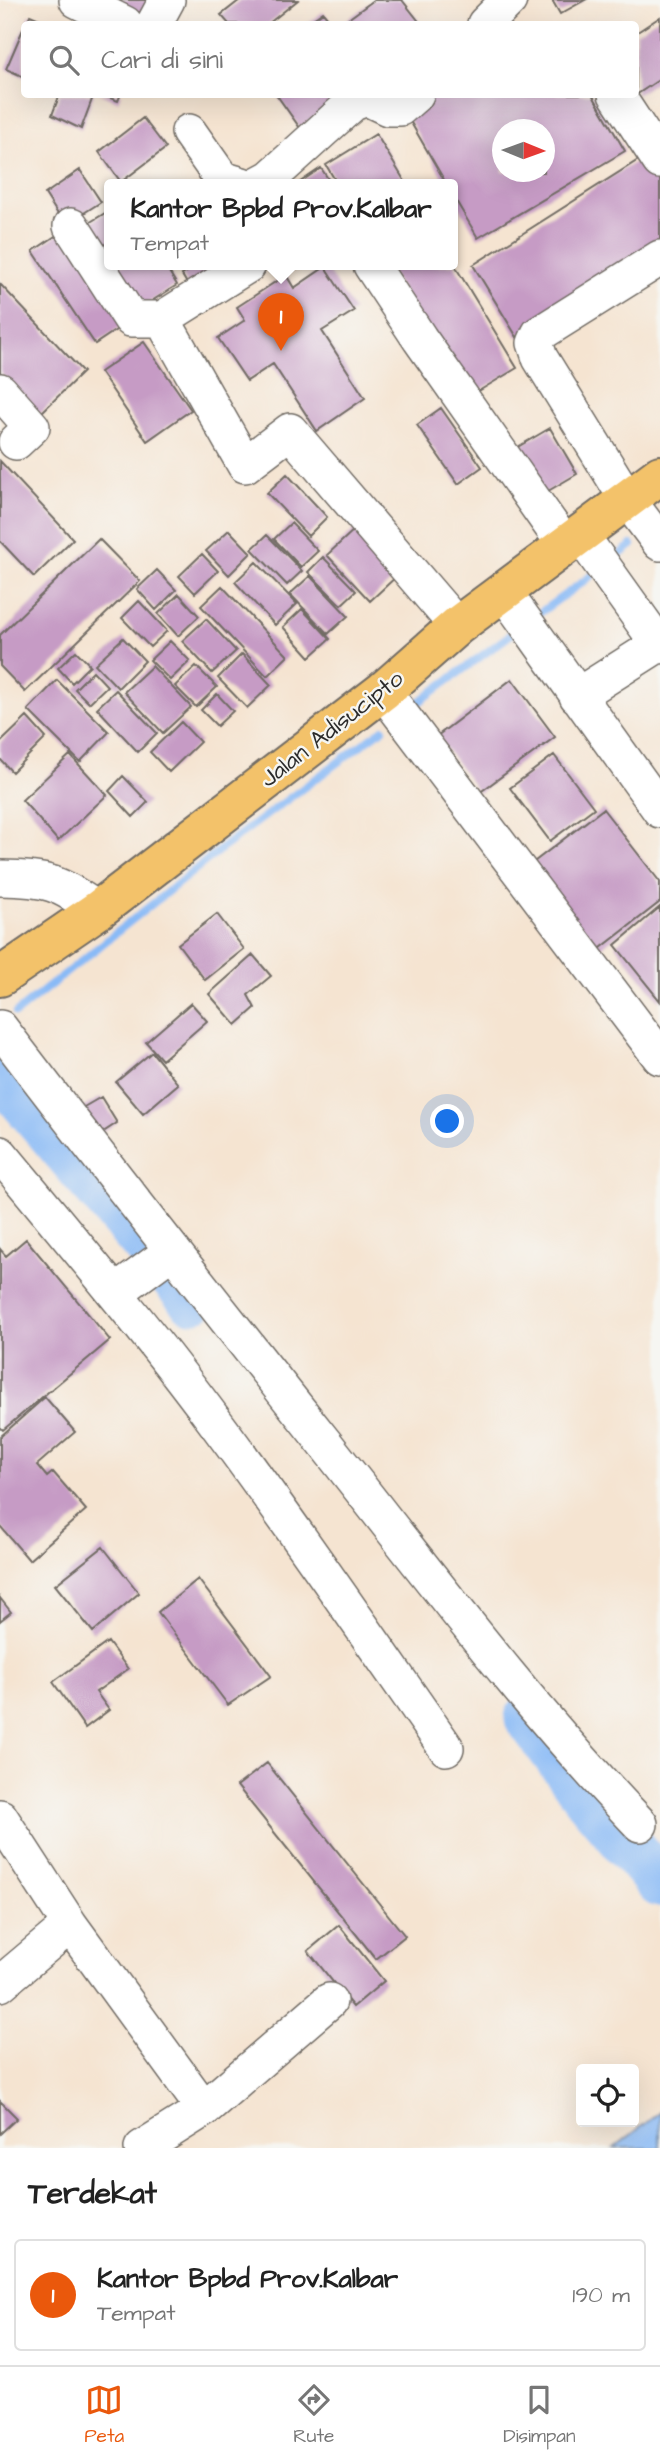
<!DOCTYPE html>
<html lang="id">
<style>
body{margin:0;font-family:"Architects Daughter",sans-serif;background:#f6f6f6;color:#222}
.controls{position:absolute;right:21px;bottom:21px;display:grid;overflow:hidden;border-radius:7px;box-shadow:0 7px 28px #0002}
.controls button{width:63px;height:63px;display:grid;place-items:center;padding:0;border:0;border-bottom:2px solid #e0e0e0;background:#fff;color:#222;font:35px sans-serif}
.compass{position:absolute;left:492px;top:119px;width:63px;height:63px;border-radius:50%;background:#fff;box-shadow:0 7px 28px #0002;rotate:91deg}
.you{position:absolute;left:448px;top:1122px;width:24px;height:24px;margin:-18px;border:5px solid #fff;border-radius:50%;background:#1a73e8;box-shadow:0 0 0 10px #1a73e833}
.badge{display:grid;place-items:center;width:46px;height:46px;border-radius:50%;background:#ea580c;color:#fff;font-size:23px;font-weight:700}
.pin{position:absolute;translate:-50% -58px;filter:drop-shadow(0 2px 4px #0008)}
.pin::after{content:'';position:absolute;top:37px;width:24px;height:21px;background:inherit;clip-path:polygon(0 0,100% 0,50% 100%)}
.popup{position:absolute;left:104px;top:179px;width:354px;height:91px;box-sizing:border-box;display:grid;place-content:center;border-radius:7px;background:#fff;filter:drop-shadow(0 2px 5px #0005);font-size:23px;white-space:nowrap;color:#767676}
.popup b{font-size:26px;color:#222}
.popup::after{content:'';position:absolute;left:50%;top:100%;margin-left:-14px;border:14px solid transparent;border-top-color:#fff}
.list{margin:0;padding:0;list-style:none}
h2{display:flex;justify-content:space-between;align-items:center;height:91px;margin:0;padding:0 28px;font-size:30px}
h2 small{font-size:23px;font-weight:400;color:#767676}
.list li{display:grid;grid-template-columns:46px 1fr auto;gap:21px;align-items:center;box-sizing:border-box;height:112px;margin:0 14px 14px;padding:0 14px;border:2px solid #e0e0e0;border-radius:7px}
.list b{display:block;font-size:26px;white-space:nowrap}
.list p{margin:0;font-size:23px;white-space:nowrap;color:#767676}
.list em{font-size:23px;font-style:normal;color:#767676}
.icon{flex:none;width:38px;height:38px;fill:none;stroke:currentColor;stroke-width:2;stroke-linecap:round;stroke-linejoin:round}
.map{position:relative;flex:none;width:660px;height:2148px;overflow:hidden}
.search{position:absolute;background:#fff;box-shadow:0 7px 28px #0002;left:21px;right:21px;top:21px;height:77px;display:flex;align-items:center;gap:18px;box-sizing:border-box;padding:0 24px;border-radius:7px;color:#767676;font-size:26px}
.sheet{height:217px;background:#fff}
nav{display:flex;justify-content:space-around;align-items:center;box-sizing:border-box;height:98px;border-top:2px solid #e0e0e0;background:#fff;font-size:19px;color:#767676}
nav a{display:grid;justify-items:center;gap:4px}
nav .on{color:#ea580c}
.map>svg:first-child{display:block}
.water{fill:#89baf6;stroke:#5a7290;stroke-width:2}
.lines{fill:none;stroke-linecap:round;stroke-linejoin:round}
.stream{stroke:#89baf6;stroke-width:8}
.river{stroke:#89baf6;stroke-width:49}
.building{fill:#c69bc5;fill-rule:evenodd}
.minor-casing{stroke:#726c65;stroke-width:38}
.major-casing{stroke:#726c65;stroke-width:42}
.minor{stroke:#fff;stroke-width:35}
.major{stroke:#f3c26a;stroke-width:38}
.labels{text-anchor:middle;dominant-baseline:central;stroke-width:5;stroke-linejoin:round;paint-order:stroke}
.street-label{font-size:24px;fill:#2b2b2b;stroke:#f6f6f2}
</style>
<div class="map">
<svg width="660" height="2148" viewBox="0 0 660 2148">
<rect width="100%" height="100%" fill="#f6f6f2"/>
<filter id="ink" filterUnits="userSpaceOnUse"><feTurbulence type="fractalNoise" baseFrequency=".0143" numOctaves="2"/><feDisplacementMap in="SourceGraphic" scale="14" xChannelSelector="R" yChannelSelector="G"/><feConvolveMatrix kernelMatrix="1 2 1 2 8 2 1 2 1" color-interpolation-filters="sRGB"/></filter>
<filter id="wash" filterUnits="userSpaceOnUse"><feTurbulence type="fractalNoise" baseFrequency=".00686" numOctaves="4" result="noise"/><feDisplacementMap in="SourceGraphic" scale="28" xChannelSelector="R" yChannelSelector="G"/><feGaussianBlur stdDeviation="1.57" result="paint"/><feColorMatrix in="noise" values="0 0 0 0 0 0 0 0 0 0 0 0 0 0 0 0 0 1.4 0 .05"/><feComposite in="paint" operator="in"/></filter>
<g filter="url(#wash)">
<rect width="100%" height="100%" fill="#f5e4d1"/>
<path class="water" d="M660,2112V2148H614Z"/>
<g class="lines">
<path class="stream" d="M615,558L632,545
M538,614L591,576
M419,702L514,632
M16,1013L226,845L383,729"/>
<path class="river" d="M0,1073L192,1299
M529,1718L589,1799L660,1883"/>
</g>
<g id="blocks">
<path class="building" d="M89,0H157L147,24Z
M240,0H298L268,24H229L221,15Z
M374,0H402L421,24H346L344,22Z
M552,0H585L560,14Z
M323,12L333,24H306Z
M30,15L51,24H26Z
M660,17V79L636,95V33Z
M24,27V77L6,69Z
M60,94H94L81,129L52,115Z
M99,94H121L118,101Z
M276,94H345L300,128Z
M439,94H592L625,151L478,238L452,194V185H447L406,114ZM503,130H544V172H503Z
M143,118L166,148L121,182L99,152Z
M376,134L407,185H338L326,165Z
M651,152L660,167V247L517,337L473,265Z
M321,168L332,185H296Z
M80,170L101,202L65,225L45,194Z
M110,210V265H165L177,285L131,314L79,229Z
M66,229L128,322L95,344L33,251Z
M452,261L517,368L467,398L386,265H452Z
M198,265H235L192,292L182,275Z
M325,267L354,311L322,331L365,398L317,431L273,364L247,381L218,338L245,320L237,307L286,275L294,288Z
M0,284L83,372L40,414L0,372Z
M144,342L191,410L147,441L100,372Z
M441,408L482,467L458,484L417,425Z
M550,428L577,474L543,494L516,448Z
M0,461L73,539L34,577L0,541Z
M287,474L327,517L308,536L267,493Z
M291,523L318,551L301,567L274,539Z
M355,529L398,575L370,601L327,555Z
M229,530L251,553L229,575L206,551Z
M267,535L302,571L287,585L252,549Z
M99,539L140,581L25,692L0,666V635Z
M202,554L218,571L195,593L179,576Z
M323,557L356,591L341,605L308,572Z
M256,562L297,604L275,625L235,582Z
M157,570L176,590L156,610L137,589Z
M310,576L348,616L328,634L290,594Z
M222,586L288,656L267,676L201,606Z
M179,594L199,616L178,636L158,614Z
M139,601L167,631L150,647L122,618Z
M302,609L330,639L310,657L283,627Z
M206,619L236,651L212,673L182,641Z
M123,638L145,661L118,688L95,664Z
M170,641L190,661L170,680L150,660Z
M76,651L90,665L72,683L58,668Z
M242,654L271,685L247,708L218,678Z
M152,666L191,707L163,733L124,692Z
M196,666L217,687L196,707L175,686Z
M93,671L107,686L89,703L75,689Z
M512,679L555,737L479,793L437,736Z
M57,680L109,732L80,762L28,710Z
M116,690L157,733L138,752L97,708Z
M217,694L233,711L217,726L201,710Z
M27,717L46,738L12,772L0,759V743Z
M181,722L200,742L169,772L150,752Z
M70,755L107,795L58,841L22,800Z
M554,755L594,808L550,841L510,788Z
M123,776L148,802L133,817L109,791Z
M603,809L660,882V902L597,951L530,865Z
M660,907V1001L615,945Z
M217,914L244,949L205,980L178,944Z
M253,955L271,976L248,995L255,1008L236,1025L209,994Z
M191,1003L207,1021L162,1060L146,1042Z
M152,1052L178,1084L143,1114L116,1082Z
M101,1097L117,1123L94,1138L77,1111Z
M26,1239L110,1340L3,1430L0,1427V1249L6,1256Z
M45,1397L75,1432L37,1465L47,1477L53,1472L86,1510L29,1560L0,1526V1437Z
M103,1547L139,1593L93,1632L55,1585Z
M198,1579L271,1676L228,1705L158,1612Z
M0,1598L11,1612L0,1621Z
M108,1642L128,1669L96,1692L109,1710L85,1728L53,1682Z
M267,1763L405,1936L376,1959L237,1786Z
M339,1925L384,1981L353,2007L308,1951Z
M0,2101L17,2118L0,2134Z"/>
</g>
</g>
<g filter="url(#ink)">
<use href="#blocks" fill-opacity="0" stroke="#726c65" stroke-width="2"/>
<g class="lines">
<g class="minor-casing">
<path id="minor" d="M77,0L125,24
M154,24L167,0
M485,24L509,0
M616,94L660,161
M189,132L222,179L242,185
M257,185L270,178L353,103L367,98L388,108H400L416,94
M71,226L131,319H162
M660,258L539,334L535,343L540,358L627,499L660,543
M248,265L162,319L245,465L290,431L457,626
M371,265L420,339L565,545
M0,391L32,427L16,442
M580,534L660,646
M503,591L660,810
M383,691L660,1057
M577,696L659,644
M0,878C50,879 57,882 98,910
M0,1028C106,1167 214,1304 323,1441C426,1571 525,1704 640,1824
M0,1154C73,1242 147,1330 216,1423C295,1529 370,1639 446,1748
M115,1293L172,1251
M0,1817L70,1925L204,2109L329,2001
M0,1984L70,1925
M142,2148L204,2109"/>
</g>
<g class="major-casing">
<path id="major" d="M0,977L98,910L383,691L457,626L660,475"/>
</g>
<use href="#minor" class="minor"/>
<use href="#major" class="major"/>
</g>
</g>
<g class="labels">
<g class="street-label">
<text transform="translate(332 729) rotate(-38)">Jalan Adisucipto</text>
</g>
</g>
</svg>
<div class="controls">
<button><svg class="icon" aria-label="locate" viewBox="0 0 24 24"><circle cx="12" cy="12" r="6"/><path d="M12 2v4M12 18v4M2 12h4M18 12h4"/></svg></button>
</div>
<svg class="compass" viewBox="-18 -18 36 36"><path d="M0-13l5 13h-10z" fill="#e53935"/><path d="M0 13l5-13h-10z" fill="#767676"/></svg>
<div class="you"></div>
<div class="pin badge" style="left:281px;top:351px">1</div>
<div class="popup"><b>Kantor Bpbd Prov.Kalbar</b>Tempat</div>
<div class="search"><svg class="icon" aria-label="search" viewBox="0 0 24 24"><circle cx="10" cy="10" r="6"/><path d="M15 15l6 6"/></svg>Cari di sini</div>
</div>
<section class="sheet">
<h2>Terdekat<small></small></h2>
<ul class="list">
<li><span class="badge">1</span><div><b>Kantor Bpbd Prov.Kalbar</b><p>Tempat</p></div><em>190 m</em></li>
</ul>
</section>
<nav>
<a class="on"><svg class="icon" aria-label="map" viewBox="0 0 24 24"><path d="M3 6l6-2 6 2 6-2v14l-6 2-6-2-6 2zM9 4v14M15 6v14"/></svg>Peta</a>
<a><svg class="icon" aria-label="directions" viewBox="0 0 24 24"><path d="M12 3l9 9-9 9-9-9zM9 14v-3h6M13 9l2 2-2 2"/></svg>Rute</a>
<a><svg class="icon" aria-label="saved" viewBox="0 0 24 24"><path d="M7 4h10v16l-5-4-5 4z"/></svg>Disimpan</a>
</nav>
